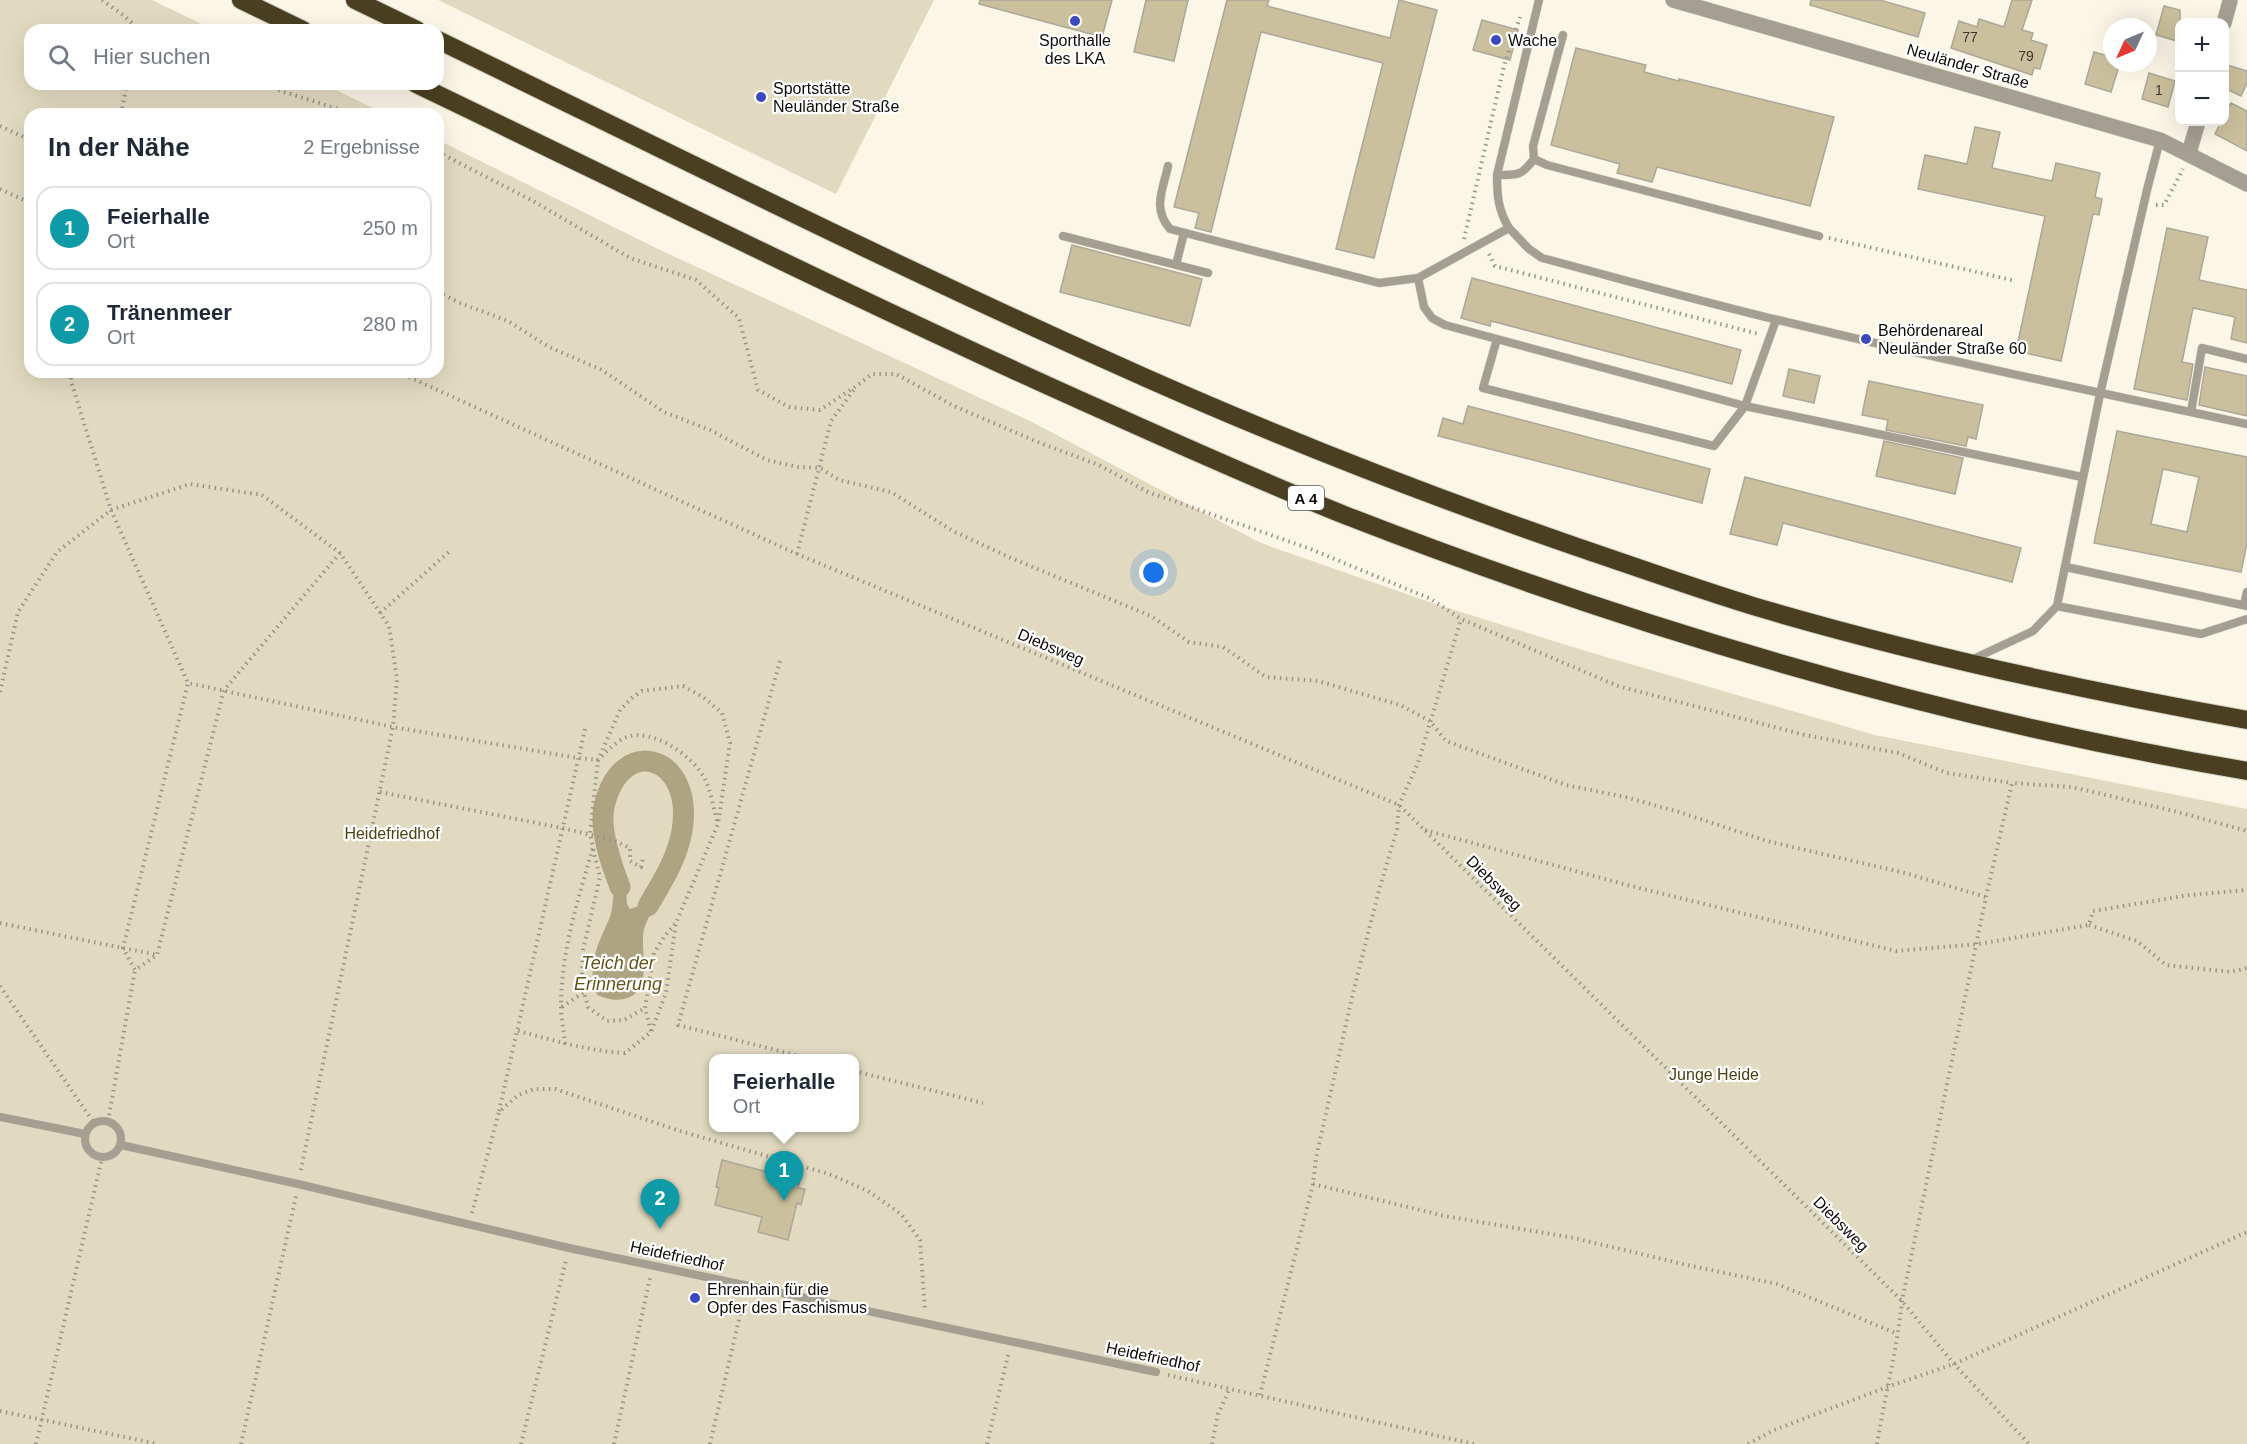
<!DOCTYPE html>
<html lang="de">
<meta charset="utf-8">
<style>
body{margin:0;font-family:Helvetica,sans-serif;background:#f2f2f3;color:#1f2937}
.controls{position:absolute;right:18px;top:18px;display:grid;overflow:hidden;border-radius:12px;box-shadow:0 6px 24px #0002}
.controls button{width:54px;height:54px;display:grid;place-items:center;padding:0;border:0;border-bottom:2px solid #e0e1e3;background:#fff;color:#1f2937;font:30px sans-serif}
.compass{position:absolute;left:2103px;top:18px;width:54px;height:54px;border-radius:50%;background:#fff;box-shadow:0 6px 24px #0002;rotate:226deg}
.you{position:absolute;left:1154px;top:573px;width:21px;height:21px;margin:-15px;border:4px solid #fff;border-radius:50%;background:#1a73e8;box-shadow:0 0 0 9px #1a73e833}
.badge{display:grid;place-items:center;width:39px;height:39px;border-radius:50%;background:#d93025;color:#fff;font-size:20px;font-weight:700}
.pin{position:absolute;translate:-50% -50px;filter:drop-shadow(0 2px 3px #0008)}
.pin::after{content:'';position:absolute;top:32px;width:21px;height:18px;background:inherit;clip-path:polygon(0 0,100% 0,50% 100%)}
.popup{position:absolute;left:709px;top:1054px;width:150px;height:78px;box-sizing:border-box;display:grid;place-content:center;border-radius:12px;background:#fff;filter:drop-shadow(0 2px 4px #0005);font-size:20px;white-space:nowrap;color:#747a83}
.popup b{font-size:22px;color:#1f2937}
.popup::after{content:'';position:absolute;left:50%;top:100%;margin-left:-12px;border:12px solid transparent;border-top-color:#fff}
.list{margin:0;padding:0;list-style:none}
h2{display:flex;justify-content:space-between;align-items:center;height:78px;margin:0;padding:0 24px;font-size:26px}
h2 small{font-size:20px;font-weight:400;color:#747a83}
.list li{display:grid;grid-template-columns:39px 1fr auto;gap:18px;align-items:center;box-sizing:border-box;height:84px;margin:0 12px 12px;padding:0 12px;border:2px solid #e0e1e3;border-radius:18px}
.list b{display:block;font-size:22px;white-space:nowrap}
.list p{margin:0;font-size:20px;white-space:nowrap;color:#747a83}
.list em{font-size:20px;font-style:normal;color:#747a83}
.icon{flex:none;width:33px;height:33px;fill:none;stroke:currentColor;stroke-width:2;stroke-linecap:round;stroke-linejoin:round}
.map{position:relative;flex:none;width:2247px;height:1444px;overflow:hidden}
.search{position:absolute;background:#fff;box-shadow:0 6px 24px #0002;left:24px;top:24px;width:420px;height:66px;display:flex;align-items:center;gap:15px;box-sizing:border-box;padding:0 21px;border-radius:18px;color:#747a83;font-size:22px}
.panel{position:absolute;background:#fff;box-shadow:0 6px 24px #0002;left:24px;top:108px;width:420px;height:270px;border-radius:18px}
.map>svg:first-child{display:block}
.green{fill:#e2dac0;fill-rule:evenodd}
.water{fill:#afa482}
.lines{fill:none;stroke-linecap:round;stroke-linejoin:round}
.canal{stroke:#afa482;stroke-width:21}
.building{fill:#cbc09d;stroke:#aca798;stroke-width:1.5;fill-rule:evenodd}
.lane-casing{stroke:#d5d0c2;stroke-width:9}
.street-casing{stroke:#d5d0c2;stroke-width:16}
.highway-casing{stroke:#d5d0c2;stroke-width:20}
.path{stroke:#989489;stroke-width:4;stroke-dasharray:1.5 4.5;stroke-linecap:butt}
.lane{stroke:#a49f90;stroke-width:8}
.street{stroke:#a49f90;stroke-width:15}
.highway{stroke:#4a4021;stroke-width:18}
.poi-dot{fill:#3b49bc;stroke:#fff;stroke-width:2}
.labels{text-anchor:middle;dominant-baseline:central;stroke-width:4.5;stroke-linejoin:round;paint-order:stroke}
.number-label{font-size:14px;fill:#3c382c}
.shield{fill:#fff;stroke:#565451;stroke-width:1.5}
.shield-label{font-size:15px;font-weight:bold;fill:#0d0b07}
.poi-label{font-size:16px;fill:#0d0b07;stroke:#fff;text-anchor:start}
.street-label{font-size:16px;fill:#0d0b07;stroke:#fff}
.park-label{font-size:16px;fill:#4d4014;stroke:#fff}
.water-label{font-size:18px;font-style:italic;fill:#645318;stroke:#fff}
</style>
<div class="map">
<svg width="2247" height="1444" viewBox="0 0 2247 1444">
<rect width="100%" height="100%" fill="#fbf6e6"/>
<path class="green" d="M0,0H152L214,30H30V84H324L385,114H30V372H438V140L658,249L1032,422L1261,543L1435,604L1589,652L1875,735L2247,809V1444H0ZM714,1058H854V1128H714Z
M438,0H934L836,194Z"/>
<path class="water" d="M620,887L626,889L627,904L630,909C640,906 645,903 652,911C648,919 643,928 643,937C642,957 652,993 624,999C613,1001 608,999 597,995C586,964 598,945 610,917C613,908 613,897 614,888Z"/>
<g class="lines">
<path class="canal" d="M620,887C612,866 599,830 604,807C620,733 695,754 682,831C677,859 662,882 648,906"/>
</g>
<path class="building" d="M980,0H1112L1102,37L979,4Z
M1146,0H1188L1174,61L1134,52Z
M1227,0H1269L1267,6L1390,38L1399,0L1437,10L1374,258L1336,249L1383,63L1261,32L1211,232L1195,228L1199,213L1174,207Z
M1811,0H1880L1925,13L1918,37L1810,5Z
M2012,0H2032L2022,30L2033,33L2031,40L2047,45L2040,69L2034,68L2032,75L1951,48L1959,21L1977,27L1979,19L2004,27Z
M2164,6L2180,10V42L2156,35Z
M1482,20L1518,30L1510,60L1473,50Z
M1576,48L1646,65L1644,72L1679,81V79L1834,117L1810,206L1657,167L1652,182L1617,173L1620,164L1551,145Z
M2094,52L2112,57V63H2120L2111,92L2085,84Z
M2227,65L2247,71V83L2241,96L2224,88Z
M2149,73L2175,81L2168,107L2142,99Z
M2231,103L2247,111V151L2215,134L2221,122H2224V116Z
M1975,127L2000,132L1992,168L2052,181L2056,163L2100,173L2095,197L2102,199L2099,215L2093,214L2061,361L2016,351L2045,216L1918,189L1925,155L1967,164Z
M2167,228L2208,237L2199,280L2247,290V343L2231,339L2235,317L2193,308L2182,362L2193,364L2187,400L2134,389Z
M1072,245L1202,279L1190,326L1060,292Z
M1472,278L1741,350L1732,384L1491,321L1490,326L1461,318Z
M2205,367L2247,376V416L2199,405Z
M1789,369L1820,376L1814,403L1783,396Z
M1869,381L1983,405L1976,439L1968,437L1966,446L1886,430L1888,420L1862,415Z
M1468,406L1710,469L1702,503L1438,436L1443,418L1463,424Z
M2117,431L2247,457V543L2241,572L2094,543ZM2163,469L2199,477L2187,532L2151,524Z
M1884,441L1963,458L1955,494L1876,476Z
M1745,477L2021,548L2012,582L1783,523L1777,545L1730,534Z
M722,1160L771,1173L773,1164L802,1171L798,1188L805,1189L801,1205L797,1203L788,1240L758,1232L762,1217L715,1205L719,1188L716,1187Z"/>
<g class="lines">
<g class="lane-casing">
<path id="lane" d="M1563,35L1533,146L1534,159L1547,165L1819,236
M1168,166C1163,190 1152,208 1170,229L1379,283L1418,278L1509,228C1498,210 1497,195 1497,175L1539,0
M1497,175C1518,175 1521,176 1534,159
M1509,228L1529,249L1542,258C1621,279 1699,301 1778,320C1934,358 2090,391 2247,424
M1063,236L1208,273
M1176,265L1184,233
M1418,278L1424,307L1432,318L1445,325L1745,406L1714,446L1483,388L1497,339
M1776,320L1745,406L2082,477
M2191,412L2202,348L2247,359
M2066,567L2247,606
M2244,605L2247,592
M2057,606L2201,634L2247,619
M1971,660L2033,631L2057,606L2100,394L2147,190L2160,140
M0,1117L85,1134
M85 1139a18 18 0 1 1 36 0a18 18 0 1 1-36 0Z
M121,1145L298,1184L569,1248L1156,1372"/>
</g>
<g class="street-casing">
<path id="street" d="M1673,0L2160,140L2247,184
M2224,23L2230,1
M2189,153L2198,122"/>
</g>
<g class="highway-casing">
<path id="highway" d="M241,0L303,30
M355,0L417,30
M438,40C660,148 881,259 1106,360C1260,430 1418,492 1577,547C1636,567 1694,588 1753,606C1915,654 2081,690 2247,720
M416,84C647,195 877,310 1111,414C1189,449 1267,484 1347,516C1640,630 1937,718 2247,771"/>
</g>
<path class="path" d="M102,0L123,15L139,29L173,30
M268,84L278,90L354,114
M121,114L127,84
M0,126L30,140
M438,152L533,201L630,258L696,280L739,318L758,390L789,407L820,410L858,385L872,374H896L954,406L1040,443L1099,465L1148,492L1308,548L1431,599L1461,619L1618,686L1805,735L1898,753L1947,773L2012,783
M0,189L30,203
M2156,205H2164L2183,169
M1829,238L2016,281
M1464,239L1504,66L1520,17
M1489,254L1495,266L1759,334
M438,292L460,303L508,321L549,347L602,370L664,412L710,430L767,460L798,467L820,468L839,480L891,492L953,531L1011,558L1151,616L1189,642L1223,647L1266,677L1318,681L1400,705L1430,721L1446,741L1566,785L1625,797L1679,812L1767,841L1905,873L1986,897
M71,372V381L111,510L188,683
M398,372L797,554L1399,805L1902,1301L1954,1364L2029,1444
M340,553L224,690L157,955L135,970L123,948L188,683L393,727L578,758L598,760C607,751 616,741 627,737C653,728 693,756 705,779C711,792 714,810 718,824
M797,554L831,421L856,387
M380,613L450,551
M780,661L678,1025L807,1058
M0,692L18,612L57,552L111,510L190,484L262,495L340,553L389,626L397,679L393,727L300,1174
M380,792L562,828L613,840L630,848V861L641,867L643,858
M1425,830L1627,885L1896,951L1978,944L2089,925L2093,911L2190,895L2247,890
M0,923L157,955
M2089,925L2137,941L2166,965L2231,972L2247,968
M0,986L94,1123
M584,992L582,975L583,950L600,877L593,849
M562,1007L584,992L588,1007L607,1021L624,1020L645,1008
M518,1031C553,1040 588,1051 625,1053L651,1032L666,993L676,923L718,824L730,743L722,713L703,697L683,686L642,691L633,697L620,710L598,760L590,834L593,847C578,900 561,951 561,1007C561,1019 564,1031 565,1044
M651,1031L645,1008L654,953L664,937L675,924
M854,1071L983,1103
M499,1111L585,729
M108,1121L135,970
M1313,1184L1445,1216L1574,1238L1687,1265L1777,1284L1898,1334
M472,1213L499,1112L518,1095L534,1089H555L680,1131L829,1174L868,1191L901,1214L920,1240L925,1310
M1168,1375L1474,1444
M1260,1395L1313,1184L1316,1158L1353,993L1379,890L1397,829L1399,805L1418,763L1461,619
M0,1411L158,1444
M36,1444L102,1158
M241,1444L296,1196
M521,1444L566,1260
M614,1444L650,1278
M710,1444L744,1298
M987,1444L1009,1351
M1212,1444L1218,1414L1230,1388
M1748,1444L1774,1430L1887,1387L1954,1364L2247,1232
M1877,1444C1885,1396 1897,1349 1902,1301L1986,897L2012,783L2072,787L2178,812L2247,831"/>
<use href="#lane" class="lane"/>
<use href="#street" class="street"/>
<use href="#highway" class="highway"/>
</g>
<g class="poi-dot">
<circle cx="1075" cy="21" r="6"/>
<circle cx="1496" cy="40" r="6"/>
<circle cx="761" cy="97" r="6"/>
<circle cx="1866" cy="339" r="6"/>
<circle cx="695" cy="1298" r="6"/>
</g>
<g class="labels">
<g class="number-label">
<text x="1970" y="37">77</text>
<text x="2026" y="56">79</text>
<text x="2159" y="90">1</text>
</g>
<rect class="shield" x="1288" y="486" width="36" height="24" rx="4.5"/>
<g class="shield-label">
<text x="1306" y="498">A 4</text>
</g>
<g class="poi-label">
<text x="1075" y="40" text-anchor="middle">Sporthalle<tspan x="1075" dy="18">des LKA</tspan></text>
<text x="1508" y="40">Wache</text>
<text x="773" y="88">Sportstätte<tspan x="773" dy="18">Neuländer Straße</tspan></text>
<text x="1878" y="330">Behördenareal<tspan x="1878" dy="18">Neuländer Straße 60</tspan></text>
<text x="707" y="1289">Ehrenhain für die<tspan x="707" dy="18">Opfer des Faschismus</tspan></text>
</g>
<g class="street-label">
<text transform="translate(1968 66) rotate(16)">Neuländer Straße</text>
<text transform="translate(1051 647) rotate(23)">Diebsweg</text>
<text transform="translate(1494 883) rotate(45)">Diebsweg</text>
<text transform="translate(1841 1224) rotate(45)">Diebsweg</text>
<text transform="translate(677 1256) rotate(12)">Heidefriedhof</text>
<text transform="translate(1153 1357) rotate(12)">Heidefriedhof</text>
</g>
<g class="park-label">
<text x="392" y="833">Heidefriedhof</text>
<text x="1714" y="1074">Junge Heide</text>
</g>
<g class="water-label">
<text x="618" y="963">Teich der<tspan x="618" dy="21">Erinnerung</tspan></text>
</g>
</g>
</svg>
<div class="controls">
<button>+</button>
<button>−</button>
</div>
<svg class="compass" viewBox="-18 -18 36 36"><path d="M0-13l5 13h-10z" fill="#e53935"/><path d="M0 13l5-13h-10z" fill="#747a83"/></svg>
<div class="you"></div>
<div class="pin badge" style="left:784px;top:1201px;background:#0f9aa8">1</div>
<div class="popup"><b>Feierhalle</b>Ort</div>
<div class="pin badge" style="left:660px;top:1229px;background:#0f9aa8">2</div>
<div class="search"><svg class="icon" aria-label="search" viewBox="0 0 24 24"><circle cx="10" cy="10" r="6"/><path d="M15 15l6 6"/></svg>Hier suchen</div>
<section class="panel">
<h2>In der Nähe<small>2 Ergebnisse</small></h2>
<ul class="list">
<li><span class="badge" style="background:#0f9aa8">1</span><div><b>Feierhalle</b><p>Ort</p></div><em>250 m</em></li>
<li><span class="badge" style="background:#0f9aa8">2</span><div><b>Tränenmeer</b><p>Ort</p></div><em>280 m</em></li>
</ul>
</section>
</div>
